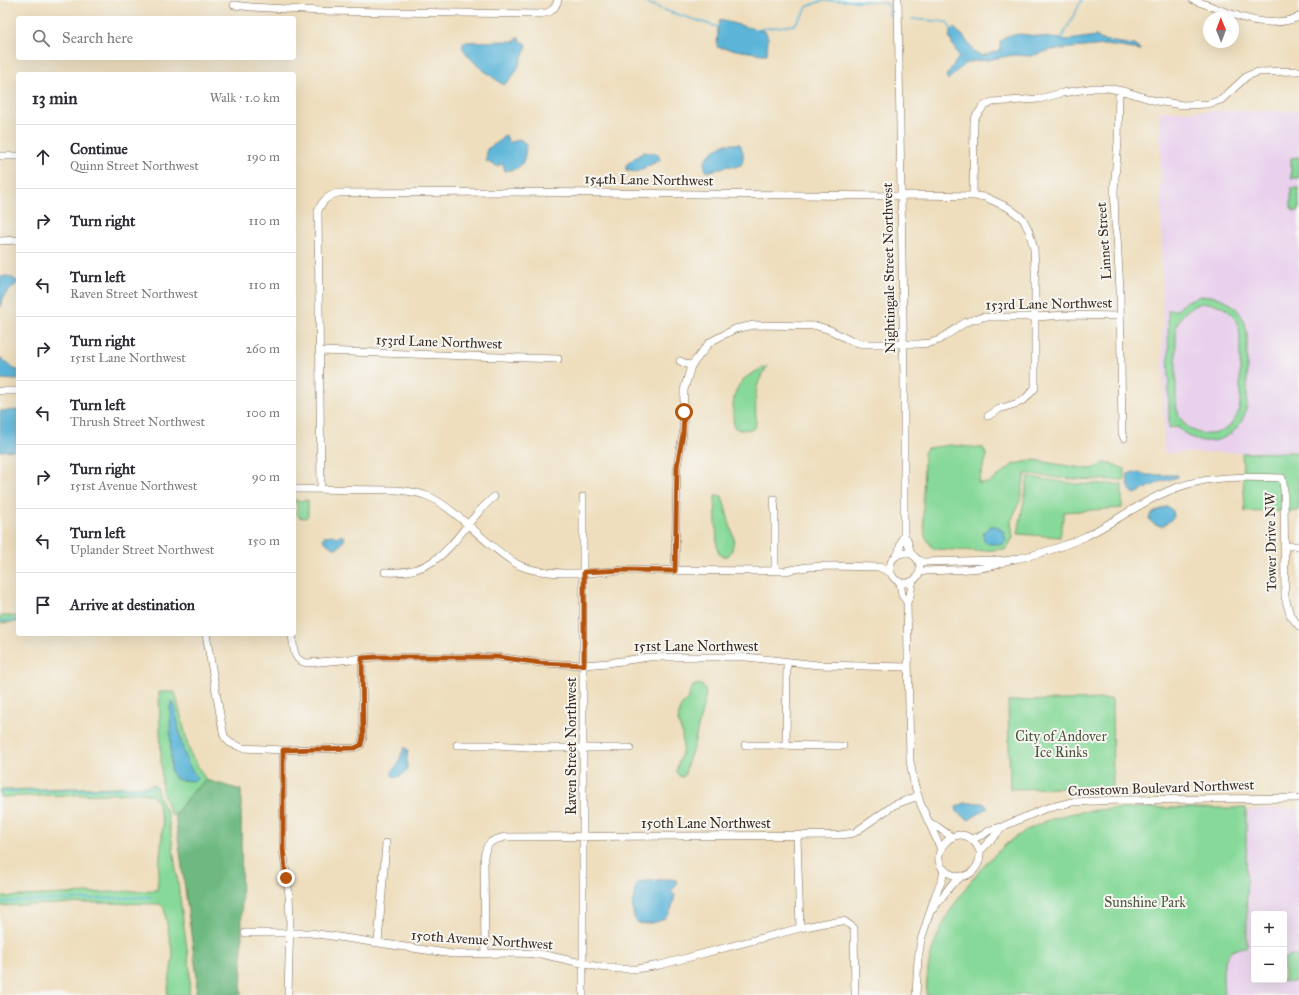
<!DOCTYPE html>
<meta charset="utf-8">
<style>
body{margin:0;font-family:"IM FELL Great Primer",serif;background:#f2f2f3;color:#2b2b33}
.controls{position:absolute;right:12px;bottom:12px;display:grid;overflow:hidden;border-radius:4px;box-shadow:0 4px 16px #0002}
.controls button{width:36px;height:36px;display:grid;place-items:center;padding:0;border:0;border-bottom:1px solid #e1e1e2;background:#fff;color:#2b2b33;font:20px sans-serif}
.compass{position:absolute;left:1203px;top:12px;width:36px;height:36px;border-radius:50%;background:#fff;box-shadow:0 4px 16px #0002;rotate:359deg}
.stop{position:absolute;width:12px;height:12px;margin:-9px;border:3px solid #b45309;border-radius:50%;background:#fff}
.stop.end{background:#b45309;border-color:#fff;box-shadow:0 1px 4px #0008}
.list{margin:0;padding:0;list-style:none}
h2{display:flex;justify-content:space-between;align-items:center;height:52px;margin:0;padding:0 16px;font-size:17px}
h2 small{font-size:13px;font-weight:400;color:#7c7c81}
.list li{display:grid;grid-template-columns:26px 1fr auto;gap:12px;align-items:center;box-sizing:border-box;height:64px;padding:0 16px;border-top:1px solid #e1e1e2}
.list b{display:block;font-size:15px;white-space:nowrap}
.list p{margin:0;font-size:13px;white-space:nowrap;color:#7c7c81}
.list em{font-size:13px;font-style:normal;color:#7c7c81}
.icon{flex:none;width:22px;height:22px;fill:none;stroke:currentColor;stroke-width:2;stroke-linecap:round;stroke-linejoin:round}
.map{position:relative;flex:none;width:1299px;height:995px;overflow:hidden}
.search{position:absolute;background:#fff;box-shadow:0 4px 16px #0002;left:16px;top:16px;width:280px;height:44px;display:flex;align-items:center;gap:10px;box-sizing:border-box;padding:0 14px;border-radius:4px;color:#7c7c81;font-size:15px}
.panel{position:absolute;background:#fff;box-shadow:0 4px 16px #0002;left:16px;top:72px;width:280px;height:564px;border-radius:4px}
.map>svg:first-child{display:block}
.built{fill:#e9d1ed;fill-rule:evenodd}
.green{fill:#87d999;stroke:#61825c;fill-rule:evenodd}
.forest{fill:#6db981;stroke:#547250}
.water{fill:#5bb5d9;stroke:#4b707c}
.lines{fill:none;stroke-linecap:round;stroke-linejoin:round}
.stream{stroke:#5bb5d9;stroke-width:1.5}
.minor-casing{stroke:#7a6956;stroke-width:8}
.minor{stroke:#fff;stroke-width:7}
.route{stroke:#b45309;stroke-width:5}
.labels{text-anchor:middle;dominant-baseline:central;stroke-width:4;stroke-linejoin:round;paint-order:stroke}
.street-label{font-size:14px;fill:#3b2a1e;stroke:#f6f6f2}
.park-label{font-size:14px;fill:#4e563d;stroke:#f6f6f2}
</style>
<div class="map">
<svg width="1299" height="995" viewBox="0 0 1299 995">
<rect width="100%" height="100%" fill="#f6f6f2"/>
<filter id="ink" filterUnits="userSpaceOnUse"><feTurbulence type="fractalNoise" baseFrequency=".025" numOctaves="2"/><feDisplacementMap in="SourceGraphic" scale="8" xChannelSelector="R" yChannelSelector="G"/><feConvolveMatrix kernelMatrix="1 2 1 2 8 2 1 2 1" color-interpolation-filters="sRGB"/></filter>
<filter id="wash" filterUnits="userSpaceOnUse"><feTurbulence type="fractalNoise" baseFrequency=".012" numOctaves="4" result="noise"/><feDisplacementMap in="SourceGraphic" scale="16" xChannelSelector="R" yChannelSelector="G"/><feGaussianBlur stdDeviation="0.9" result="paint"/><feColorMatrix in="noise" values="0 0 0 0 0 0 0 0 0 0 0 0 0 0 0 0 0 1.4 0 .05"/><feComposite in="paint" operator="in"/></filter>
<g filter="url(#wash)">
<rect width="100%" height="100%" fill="#eedebd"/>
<path class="built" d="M1160,111H1299V452L1164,453Z
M1260,809H1299V995H1224L1223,970L1226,957L1231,952L1238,947H1247V811ZM1254,914H1284V980H1254Z"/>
<path class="green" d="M1299,157V178H1291V158Z
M1291,188H1299V211H1293V208H1291Z
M1201,296C1225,294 1244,309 1247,333V403C1244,439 1203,455 1178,427L1169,428L1168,310H1177L1187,301ZM1202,303C1222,302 1237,313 1240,334V403C1236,445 1179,444 1176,402V326C1181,314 1189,307 1202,303Z
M768,366C752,386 756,401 756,425L753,429L739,430L734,427C732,409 731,388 748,376C754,372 761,369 768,366Z
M950,445L983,448L987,456L978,483H989L1014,464L1035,460L1061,465L1091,469L1108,462L1125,469V480C1102,480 1081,480 1059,478C1047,477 1036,474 1025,474L1020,501L1011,521L1013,538L1006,549L979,551L933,549L925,536L923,511L924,453L927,448Z
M1299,452V511L1245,512L1242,453Z
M1028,477L1077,484H1122V508L1064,512L1060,537L1018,534Z
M715,496H722L734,539L732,550L728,556H723L719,554L717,547Z
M295,499L298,501L308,500V515L306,518L299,517C295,512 299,506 295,501Z
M0,616H18V622L0,623Z
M700,684L705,688L706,694L694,745L687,765L685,774L683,777L679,776L676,771L683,749L682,733L678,721L680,708L688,698L693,686Z
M159,692H175L190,753L206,780L191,793L175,815H171L162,791Z
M1112,699L1113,787L1010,789L1008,701Z
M153,784L157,788L158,795L167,813L171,834L190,970L189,995H167L173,956L164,908L160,904L90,903L0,906V897L157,890L163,824L157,801L151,795L142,793L0,797V790L149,786Z
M1139,808H1246L1247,947C1218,948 1223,974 1224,995H926C927,983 927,970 930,959C940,916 975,870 1009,842C1022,832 1039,823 1055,818C1082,809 1111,809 1139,808Z
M1291,955L1299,956V979C1293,983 1288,984 1281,980H1284V959Z"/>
<path class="forest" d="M206,780L241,790L242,968L241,995H196L197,978L175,815L191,793Z"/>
<path class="water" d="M720,20L766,32L768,38L767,54H762L717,47L718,27Z
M954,28L963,36L975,53L982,56L1000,50V42L1006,36L1020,34L1068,40L1096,36L1102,40L1134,45L1141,50L1105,45L1051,50L1031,56L1014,55L987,60L975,61L964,64L948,80L946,76L959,57L949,37L951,30Z
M518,36L520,41L526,43L527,45C522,58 516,78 503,85C488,73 471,63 462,47L464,42L516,41Z
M506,135L509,143L520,139L526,144C525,161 524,169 505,171L503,164L497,166L486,161L487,149L500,141L503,136Z
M724,144H740C743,151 745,157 741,165L735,167L728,166L707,172C698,158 715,151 724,144Z
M644,152L654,153L658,154L660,160L636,172L626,170V165L636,157Z
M7,276L13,278L18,282L17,284L5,294L0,307V277Z
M0,357L14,369L18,370V380L0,379Z
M18,410V450L0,451V411Z
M1134,472L1148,475H1178V477L1160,482L1135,494C1129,491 1126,481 1128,474Z
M1165,507H1169L1173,511L1174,517L1163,526C1156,526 1152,525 1149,518L1151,514Z
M990,526H996L1003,531L1006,540L1003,544H990L984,541L983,533Z
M333,535L337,537L338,536H344L345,539L338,548C332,549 326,543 323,539L324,536Z
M171,702H173L175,707C179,726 180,748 189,765C191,770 195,773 197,779L194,781L179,780L174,778L171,771L170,709Z
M404,748H406L408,750L407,757V771C402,776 399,778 393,776L391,773L397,766Z
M965,803H983L988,807L969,820L957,812L956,807Z
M667,879L676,880L677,884L671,892L675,895C671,912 670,920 651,923C646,924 640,925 636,921C630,915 633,888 639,882Z"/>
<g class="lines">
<path class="stream" d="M640,0L667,11L718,27
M912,19L947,22L952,31
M753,30L794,25L804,13L807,7C812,5 817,2 822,1C832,0 883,0 889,5V16
M1060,41L1082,0
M0,621L18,620
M0,792L155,788
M0,902L151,897"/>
</g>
</g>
<g filter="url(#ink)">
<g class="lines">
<g class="minor-casing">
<path id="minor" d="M1193,0C1228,11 1262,32 1299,17
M234,5L251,7L321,11L538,14C549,13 554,12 558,0
M1119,91L1118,142L1114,191L1115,224L1117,237L1120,290L1122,433L1124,438
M0,156H18
M973,196L974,121L976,116L984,106L992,102L1039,99L1062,93L1094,88H1108L1127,92L1156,101L1182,105L1208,104L1221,100L1247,76L1258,72L1299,71
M0,241L18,240
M320,351L558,359
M680,361L691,366
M0,391H18
M294,489L397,490C409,491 422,493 432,498C453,509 473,530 491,545C501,553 510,561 521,566C547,577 595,573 624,570L785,571L807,567L830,566L879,567L891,573
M321,489L318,211C322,201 327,196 338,193L511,192L891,196L914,195L973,196L985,197L1009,208L1023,219L1029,231L1034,249L1035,270V388L1025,399L1018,403L999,409L988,416
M583,497V995
M774,499L775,513V571
M904,536L907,539L911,554
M1284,546H1299
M890 568a15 15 0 1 1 30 0a15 15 0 1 1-30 0Z
M898,554L902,539L904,536V384L898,0
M919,560L923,562L997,560L1005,561
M675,571L677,466L683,434L684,390L691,366L710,342L735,329L754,325L817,326L830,330L851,341L863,344H918L930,343L939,340L966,322L983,317H1036L1065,315L1120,316
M385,572C447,577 455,529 494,497
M920,572L926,571C944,570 991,571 1005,561C1032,556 1059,549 1084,537C1121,519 1155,491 1196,482C1223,476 1254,477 1282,478L1284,489L1285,597L1290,615L1299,626
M900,582L902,595L907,602L910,761L914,783L921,805L941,849
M907,602C912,595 910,589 913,581
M206,634L222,726L224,736L230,743L243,748L283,750L355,748L361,745L363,737L362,658
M292,634C294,647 292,662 308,663L376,657H498L541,663L584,665L608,663L649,657H746L818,665L908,667
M457,745H495L544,748H630
M745,745L843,746
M786,746L787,662
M283,750V849L289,895L290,919L288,995
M930,823C940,827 944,833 953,837
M797,836L800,928
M971,839L983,835L990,830L1004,826L1044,809L1072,802L1120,800L1299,798
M980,851C961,809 916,862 953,875C970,881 981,866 980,851L1004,826
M933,909L952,884L962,876
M245,933H311L453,954L514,953L541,954L599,967L619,969H636L660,965L800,928L825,923L844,921L854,928L855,995
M378,943L386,843
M485,953L484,857C486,842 492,840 505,837L840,835L854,833L894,805L918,796
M916,995L918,959L921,940L935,896L942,880L944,869"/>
</g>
<use href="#minor" class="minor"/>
</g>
</g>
<g class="lines" filter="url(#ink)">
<path class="route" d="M286,878L283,849V750L355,748L361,745L363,737L362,658L376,657H498L541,663L584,665V572L624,570L675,571L677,466L683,434L684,412"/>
</g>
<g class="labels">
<g class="street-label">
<text transform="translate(649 180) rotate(1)">154th Lane Northwest</text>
<text transform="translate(1104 241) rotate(-94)">Linnet Street</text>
<text transform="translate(889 268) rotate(-91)">Nightingale Street Northwest</text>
<text transform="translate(1049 304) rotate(-1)">153rd Lane Northwest</text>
<text transform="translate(439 342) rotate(2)">153rd Lane Northwest</text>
<text transform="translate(1271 542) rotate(-91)">Tower Drive NW</text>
<text x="696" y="646">151st Lane Northwest</text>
<text transform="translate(571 746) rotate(-90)">Raven Street Northwest</text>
<text transform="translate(1161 788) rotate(-2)">Crosstown Boulevard Northwest</text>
<text x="706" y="823">150th Lane Northwest</text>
<text transform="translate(482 940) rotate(4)">150th Avenue Northwest</text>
</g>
<g class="park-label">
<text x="1061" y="736">City of Andover<tspan x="1061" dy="16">Ice Rinks</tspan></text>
<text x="1145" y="902">Sunshine Park</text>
</g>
</g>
</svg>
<div class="controls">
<button>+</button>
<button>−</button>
</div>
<svg class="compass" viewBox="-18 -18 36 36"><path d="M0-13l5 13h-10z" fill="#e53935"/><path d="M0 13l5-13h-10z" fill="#7c7c81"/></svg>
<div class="stop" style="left:684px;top:412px"></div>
<div class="stop end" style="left:286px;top:878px"></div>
<div class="search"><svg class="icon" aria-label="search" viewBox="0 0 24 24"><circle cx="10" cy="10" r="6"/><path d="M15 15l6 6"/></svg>Search here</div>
<section class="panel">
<h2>13 min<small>Walk · 1.0 km</small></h2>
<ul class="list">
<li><svg class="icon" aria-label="ahead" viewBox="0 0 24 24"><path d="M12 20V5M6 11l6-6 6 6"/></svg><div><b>Continue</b><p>Quinn Street Northwest</p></div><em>190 m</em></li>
<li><svg class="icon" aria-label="right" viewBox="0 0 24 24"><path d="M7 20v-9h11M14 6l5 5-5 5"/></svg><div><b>Turn right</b></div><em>110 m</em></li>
<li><svg class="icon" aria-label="left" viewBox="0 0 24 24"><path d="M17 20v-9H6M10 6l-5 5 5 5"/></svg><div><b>Turn left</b><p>Raven Street Northwest</p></div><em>110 m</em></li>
<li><svg class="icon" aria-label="right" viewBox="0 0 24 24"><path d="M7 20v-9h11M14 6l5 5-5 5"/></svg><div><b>Turn right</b><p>151st Lane Northwest</p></div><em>260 m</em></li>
<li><svg class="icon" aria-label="left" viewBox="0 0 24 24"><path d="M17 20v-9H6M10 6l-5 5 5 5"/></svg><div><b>Turn left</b><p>Thrush Street Northwest</p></div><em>100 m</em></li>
<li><svg class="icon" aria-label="right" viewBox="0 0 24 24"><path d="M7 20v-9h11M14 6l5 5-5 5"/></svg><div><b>Turn right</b><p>151st Avenue Northwest</p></div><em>90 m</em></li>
<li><svg class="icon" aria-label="left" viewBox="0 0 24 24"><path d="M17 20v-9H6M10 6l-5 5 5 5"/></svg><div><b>Turn left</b><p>Uplander Street Northwest</p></div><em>150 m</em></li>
<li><svg class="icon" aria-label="arrive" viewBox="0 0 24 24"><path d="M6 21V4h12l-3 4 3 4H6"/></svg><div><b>Arrive at destination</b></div></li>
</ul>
</section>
</div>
